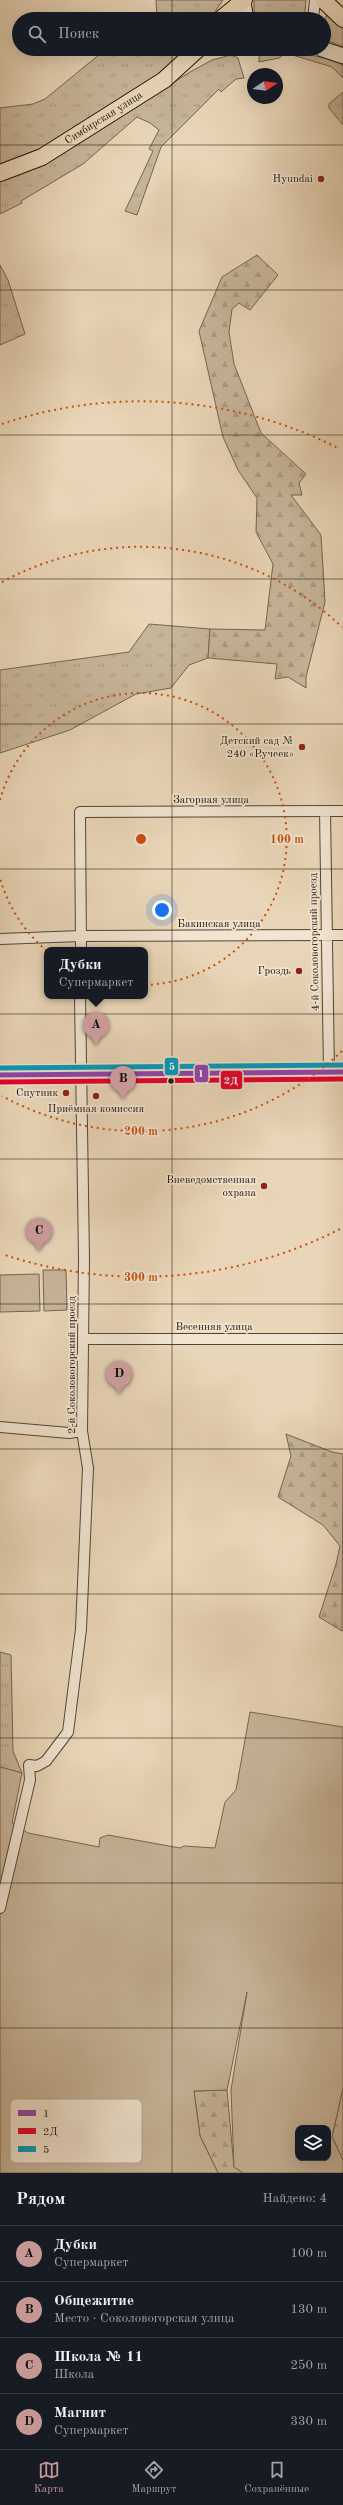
<!DOCTYPE html>
<html lang="ru">
<meta charset="utf-8">
<style>
body{margin:0;font-family:"Old Standard TT",serif;background:#20242c;color:#f1f3f6}
.controls{position:absolute;right:12px;bottom:12px;display:grid;overflow:hidden;border-radius:8px;box-shadow:0 4px 16px #0002}
.controls button{width:36px;height:36px;display:grid;place-items:center;padding:0;border:0;border-bottom:1px solid #363941;background:#171b24;color:#f1f3f6;font:20px sans-serif}
.compass{position:absolute;left:247px;top:68px;width:36px;height:36px;border-radius:50%;background:#171b24;box-shadow:0 4px 16px #0002;rotate:77deg}
.you{position:absolute;left:162px;top:910px;width:14px;height:14px;margin:-10px;border:3px solid #fff;border-radius:50%;background:#1a73e8;box-shadow:0 0 0 6px #1a73e833}
.badge{display:grid;place-items:center;width:26px;height:26px;border-radius:50%;background:#c59692;color:#111;font-size:13px;font-weight:700}
.pin{position:absolute;translate:-50% -33px;filter:drop-shadow(0 1px 2px #0008)}
.pin::after{content:'';position:absolute;top:21px;width:14px;height:12px;background:inherit;clip-path:polygon(0 0,100% 0,50% 100%)}
.popup{position:absolute;left:44px;top:947px;width:104px;height:52px;box-sizing:border-box;display:grid;place-content:center;border-radius:8px;background:#171b24;filter:drop-shadow(0 1px 3px #0005);font-size:13px;white-space:nowrap;color:#9ea1a6}
.popup b{font-size:15px;color:#f1f3f6}
.popup::after{content:'';position:absolute;left:50%;top:100%;margin-left:-8px;border:8px solid transparent;border-top-color:#171b24}
.list{margin:0;padding:0;list-style:none}
h2{display:flex;justify-content:space-between;align-items:center;height:52px;margin:0;padding:0 16px;font-size:17px}
h2 small{font-size:13px;font-weight:400;color:#9ea1a6}
.list li{display:grid;grid-template-columns:26px 1fr auto;gap:12px;align-items:center;box-sizing:border-box;height:56px;padding:0 16px;border-top:1px solid #363941}
.list b{display:block;font-size:15px;white-space:nowrap}
.list p{margin:0;font-size:13px;white-space:nowrap;color:#9ea1a6}
.list em{font-size:13px;font-style:normal;color:#9ea1a6}
.icon{flex:none;width:22px;height:22px;fill:none;stroke:currentColor;stroke-width:2;stroke-linecap:round;stroke-linejoin:round}
.map{position:relative;flex:none;width:343px;height:2173px;overflow:hidden}
.search{position:absolute;background:#171b24;box-shadow:0 4px 16px #0002;left:12px;right:12px;top:12px;height:44px;display:flex;align-items:center;gap:10px;box-sizing:border-box;padding:0 14px;border-radius:22px;color:#9ea1a6;font-size:15px}
.sheet{height:276px;background:#171b24}
nav{display:flex;justify-content:space-around;align-items:center;box-sizing:border-box;height:56px;border-top:1px solid #363941;background:#171b24;font-size:11px;color:#9ea1a6}
nav a{display:grid;justify-items:center;gap:2px}
nav .on{color:#c59692}
.map>svg:first-child{display:block}
.grass{fill:url(#grass-tufts);stroke:#746552}
.forest{fill:url(#forest-firs);stroke:#746552}
.garden{fill:#c7b59a;stroke:#746552;fill-rule:evenodd}
.lines{fill:none;stroke-linecap:round;stroke-linejoin:round}
.street-casing{stroke:#524536;stroke-width:12}
.secondary-casing{stroke:#20150a;stroke-width:17}
.primary-casing{stroke:#20150a;stroke-width:18}
.street{stroke:#f1e4d1;stroke-width:10}
.secondary{stroke:#f1e4d1;stroke-width:15}
.primary{stroke:#e9d6b8;stroke-width:16}
.bus-1-casing{stroke:#f1e4d1;stroke-width:8}
.bus-2-casing{stroke:#f1e4d1;stroke-width:8}
.bus-3-casing{stroke:#f1e4d1;stroke-width:8}
.bus-1{stroke:#8e44ad;stroke-width:5}
.bus-2{stroke:#e4002b;stroke-width:5}
.bus-3{stroke:#039aba;stroke-width:5}
.grid{fill:none;stroke:#20150a;stroke-width:1;stroke-opacity:0.55}
.ring{fill:none;stroke:#ca4f0c;stroke-width:2;stroke-dasharray:2 4}
.poi-dot{fill:#8f2418;stroke:#f1e4d1;stroke-width:1.5}
.bus-dot{fill:#20150a;stroke:#f1e4d1;stroke-width:1.5}
.labels{text-anchor:middle;dominant-baseline:central;stroke-width:3.5;stroke-linejoin:round;paint-order:stroke}
.street-label{font-size:11px;fill:#20150a;stroke:#f1e4d1}
.poi-label{font-size:11px;fill:#20150a;stroke:#f1e4d1;text-anchor:end}
.key{fill:#f1e4d1;stroke:#b2a695;stroke-width:1}
.key-label{font-size:11px;fill:#20150a}
.centre{fill:#ca4f0c;stroke:#f1e4d1;stroke-width:2}
.ring-label{font-size:12px;text-anchor:middle;font-weight:bold;fill:#ca4f0c;stroke:#f1e4d1;stroke-width:3.5;stroke-linejoin:round;paint-order:stroke}
.line-badge{stroke:#f1e4d1;stroke-width:1.5}
.badge-label{font-size:11px;text-anchor:middle;font-weight:bold;fill:#fff}
</style>
<div class="map">
<svg width="343" height="2173" viewBox="0 0 343 2173">
<defs>
<pattern id="grass-tufts" width="24" height="20" patternUnits="userSpaceOnUse"><rect width="24" height="20" fill="#c7b59a"/><path d="M3 7l-1-3M5 7V3M7 7l1-3M15 17l-1-3M17 17v-4M19 17l1-3" fill="none" stroke="#ab9b83"/></pattern>
<pattern id="forest-firs" width="22" height="20" patternUnits="userSpaceOnUse"><rect width="22" height="20" fill="#c7b59a"/><path d="M5 1l3.5 6h-7zM16 11l3.5 6h-7z" fill="#ab9b83"/></pattern>
</defs>
<rect width="100%" height="100%" fill="#e9d6b8"/>
<filter id="stains"><feTurbulence type="fractalNoise" baseFrequency=".005" numOctaves="4"/><feColorMatrix values="0 0 0 0 .2 0 0 0 0 .09 0 0 0 0 .02 0 0 0 .5 -.17"/></filter>
<radialGradient id="worn" r=".72"><stop offset=".6" stop-color="#630" stop-opacity="0"/><stop offset="1" stop-color="#630" stop-opacity=".3"/></radialGradient>
<path class="grass" d="M156,0H223L210,19H157Z
M254,0H306L305,11L302,19H257L254,11Z
M327,13L343,30V47L324,39V23Z
M106,49H186L157,75L40,149L0,165V108L33,104L45,99Z
M286,50L330,59L343,65V78L332,67L286,53L279,58L259,62V57L263,54Z
M231,55L238,58L244,78L236,79L221,92L219,89L161,147L137,215L125,211L153,151L149,149L159,130L150,123L137,117L83,164L21,201L22,203L0,214V180L45,164L190,72L212,60Z
M343,92V125L329,108V104Z
M0,265L8,280L25,334L0,345Z
M149,624L210,629L208,658L189,665L171,688L136,694L70,730L0,753V670L129,652Z
M0,1652L11,1655L13,1751L22,1773L0,1767Z"/>
<path class="forest" d="M257,255L278,275L250,310L239,303L232,309L229,332L234,364L261,433L306,474L299,483L302,495H291L321,535L325,602L306,677V688L288,677L275,679L277,664L208,658L210,629L265,630L273,564L256,532L257,498L238,470L223,437L199,331L222,277Z
M286,1434L332,1452L343,1454L342,1631L319,1617L336,1564L340,1546L323,1525L278,1497L291,1456Z
M343,2088V2160L332,2137Z
M227,2090L234,2167L243,2173H218L200,2136L194,2091Z"/>
<path class="garden" d="M43,1270H66L67,1310L44,1311Z
M39,1274L40,1311L0,1312V1275Z
M250,1712L343,1727V2088L332,2137L343,2160V2173H243L234,2167L231,2090L247,1992L227,2090L194,2091L200,2136L218,2173H0V1767L22,1773L12,1823L28,1833L99,1847L100,1838L108,1835L180,1848L184,1846L215,1848L225,1802L236,1790ZM298,2128H328V2158H298Z"/>
<g class="lines">
<g class="street-casing">
<path id="street" d="M313,19L315,0
M325,811L329,1072
M0,939L81,936L343,935
M81,950L80,812L343,811
M84,1339H343
M0,1427L69,1433L82,1431
M0,1908L30,1780L29,1765L37,1766L46,1761L68,1732L81,1629L88,1468L82,1431L84,1258L80,996"/>
</g>
<g class="secondary-casing">
<path id="secondary" d="M243,3L246,19
M322,49L343,56"/>
</g>
<g class="primary-casing">
<g id="primary">
<path d="M323,0L343,19"/>
<path d="M221,19L244,0"/>
<path id="s1" d="M0,173L42,157L164,80L198,49"/>
<path d="M0,1075L343,1072"/>
</g>
</g>
<use href="#street" class="street"/>
<use href="#secondary" class="secondary"/>
<use href="#primary" class="primary"/>
<g class="bus-1-casing">
<path id="bus-1" d="M0,1075L343,1072"/>
</g>
<g class="bus-2-casing">
<path id="bus-2" d="M0,1082L343,1079"/>
</g>
<g class="bus-3-casing">
<path id="bus-3" d="M0,1068L343,1065"/>
</g>
<use href="#bus-1" class="bus-1"/>
<use href="#bus-2" class="bus-2"/>
<use href="#bus-3" class="bus-3"/>
</g>
<path class="grid" d="M172,0V19M172,49V2173M0,145H343M0,290H343M0,435H343M0,579H343M0,724H343M0,869H343M0,1014H343M0,1159H343M0,1304H343M0,1449H343M0,1594H343M0,1738H343M0,1883H343M0,2028H343"/>
<g class="ring">
<path d="M0 800A146 146 0 1 1 0 878"/>
<path d="M342 1051A292 292 0 0 1 2 1096M2 582A292 292 0 0 1 342 627"/>
<path d="M340 1229A438 438 0 0 1 2 1254M2 424A438 438 0 0 1 340 449"/>
</g>
<g class="poi-dot">
<circle cx="321" cy="179" r="4"/>
<circle cx="302" cy="747" r="4"/>
<circle cx="299" cy="971" r="4"/>
<circle cx="66" cy="1093" r="4"/>
<circle cx="96" cy="1096" r="4"/>
<circle cx="264" cy="1186" r="4"/>
</g>
<circle class="bus-dot" cx="171" cy="1081" r="3.5"/>
<g class="labels">
<g class="street-label">
<text stroke="none"><textPath href="#s1" startOffset="118">Симбирская улица</textPath></text>
<text x="211" y="800">Загорная улица</text>
<text x="219" y="924">Бакинская улица</text>
<text transform="translate(315 942) rotate(-91)">4-й Соколовогорский проезд</text>
<text x="214" y="1327">Весенняя улица</text>
<text transform="translate(72 1365) rotate(-90)">2-й Соколовогорский проезд</text>
</g>
<g class="poi-label">
<text x="313" y="179">Hyundai</text>
<text x="294" y="741">Детский сад №<tspan x="294" dy="13">240 «Ручеек»</tspan></text>
<text x="291" y="971">Гроздь</text>
<text x="58" y="1093">Спутник</text>
<text x="96" y="1109" text-anchor="middle">Приёмная комиссия</text>
<text x="256" y="1180">Вневедомственная<tspan x="256" dy="13">охрана</tspan></text>
</g>
</g>
<rect x="10" y="2099" width="132" height="64" rx="6" class="key"/>
<rect x="18" y="2110" width="18" height="6" fill="#8e44ad"/>
<rect x="18" y="2128" width="18" height="6" fill="#e4002b"/>
<rect x="18" y="2146" width="18" height="6" fill="#039aba"/>
<g class="key-label">
<text x="43" y="2117">1</text>
<text x="43" y="2135">2Д</text>
<text x="43" y="2153">5</text>
</g>
<circle cx="141" cy="839" r="6" class="centre"/>
<g class="ring-label">
<text x="287" y="843">100 m</text>
<text x="141" y="1135">200 m</text>
<text x="141" y="1281">300 m</text>
</g>
<g class="line-badge">
<rect x="164" y="1057" width="15" height="19" rx="4" fill="#039aba"/>
<rect x="194" y="1064" width="15" height="19" rx="4" fill="#8e44ad"/>
<rect x="220" y="1070" width="23" height="20" rx="4" fill="#e4002b"/>
</g>
<g class="badge-label">
<text x="172" y="1070">5</text>
<text x="201" y="1077">1</text>
<text x="231" y="1084">2Д</text>
</g>
<rect width="100%" height="100%" filter="url(#stains)"/>
<rect width="100%" height="100%" fill="url(#worn)"/>
</svg>
<div class="controls">
<button><svg class="icon" aria-label="layers" viewBox="0 0 24 24"><path d="M12 4l9 5-9 5-9-5zM3 14l9 5 9-5"/></svg></button>
</div>
<svg class="compass" viewBox="-18 -18 36 36"><path d="M0-13l5 13h-10z" fill="#e53935"/><path d="M0 13l5-13h-10z" fill="#9ea1a6"/></svg>
<div class="you"></div>
<div class="pin badge" style="left:96px;top:1045px">A</div>
<div class="popup"><b>Дубки</b>Супермаркет</div>
<div class="pin badge" style="left:123px;top:1099px">B</div>
<div class="pin badge" style="left:39px;top:1251px">C</div>
<div class="pin badge" style="left:119px;top:1394px">D</div>
<div class="search"><svg class="icon" aria-label="search" viewBox="0 0 24 24"><circle cx="10" cy="10" r="6"/><path d="M15 15l6 6"/></svg>Поиск</div>
</div>
<section class="sheet">
<h2>Рядом<small>Найдено: 4</small></h2>
<ul class="list">
<li><span class="badge">A</span><div><b>Дубки</b><p>Супермаркет</p></div><em>100 m</em></li>
<li><span class="badge">B</span><div><b>Общежитие</b><p>Место · Соколовогорская улица</p></div><em>130 m</em></li>
<li><span class="badge">C</span><div><b>Школа № 11</b><p>Школа</p></div><em>250 m</em></li>
<li><span class="badge">D</span><div><b>Магнит</b><p>Супермаркет</p></div><em>330 m</em></li>
</ul>
</section>
<nav>
<a class="on"><svg class="icon" aria-label="map" viewBox="0 0 24 24"><path d="M3 6l6-2 6 2 6-2v14l-6 2-6-2-6 2zM9 4v14M15 6v14"/></svg>Карта</a>
<a><svg class="icon" aria-label="directions" viewBox="0 0 24 24"><path d="M12 3l9 9-9 9-9-9zM9 14v-3h6M13 9l2 2-2 2"/></svg>Маршрут</a>
<a><svg class="icon" aria-label="saved" viewBox="0 0 24 24"><path d="M7 4h10v16l-5-4-5 4z"/></svg>Сохранённые</a>
</nav>
